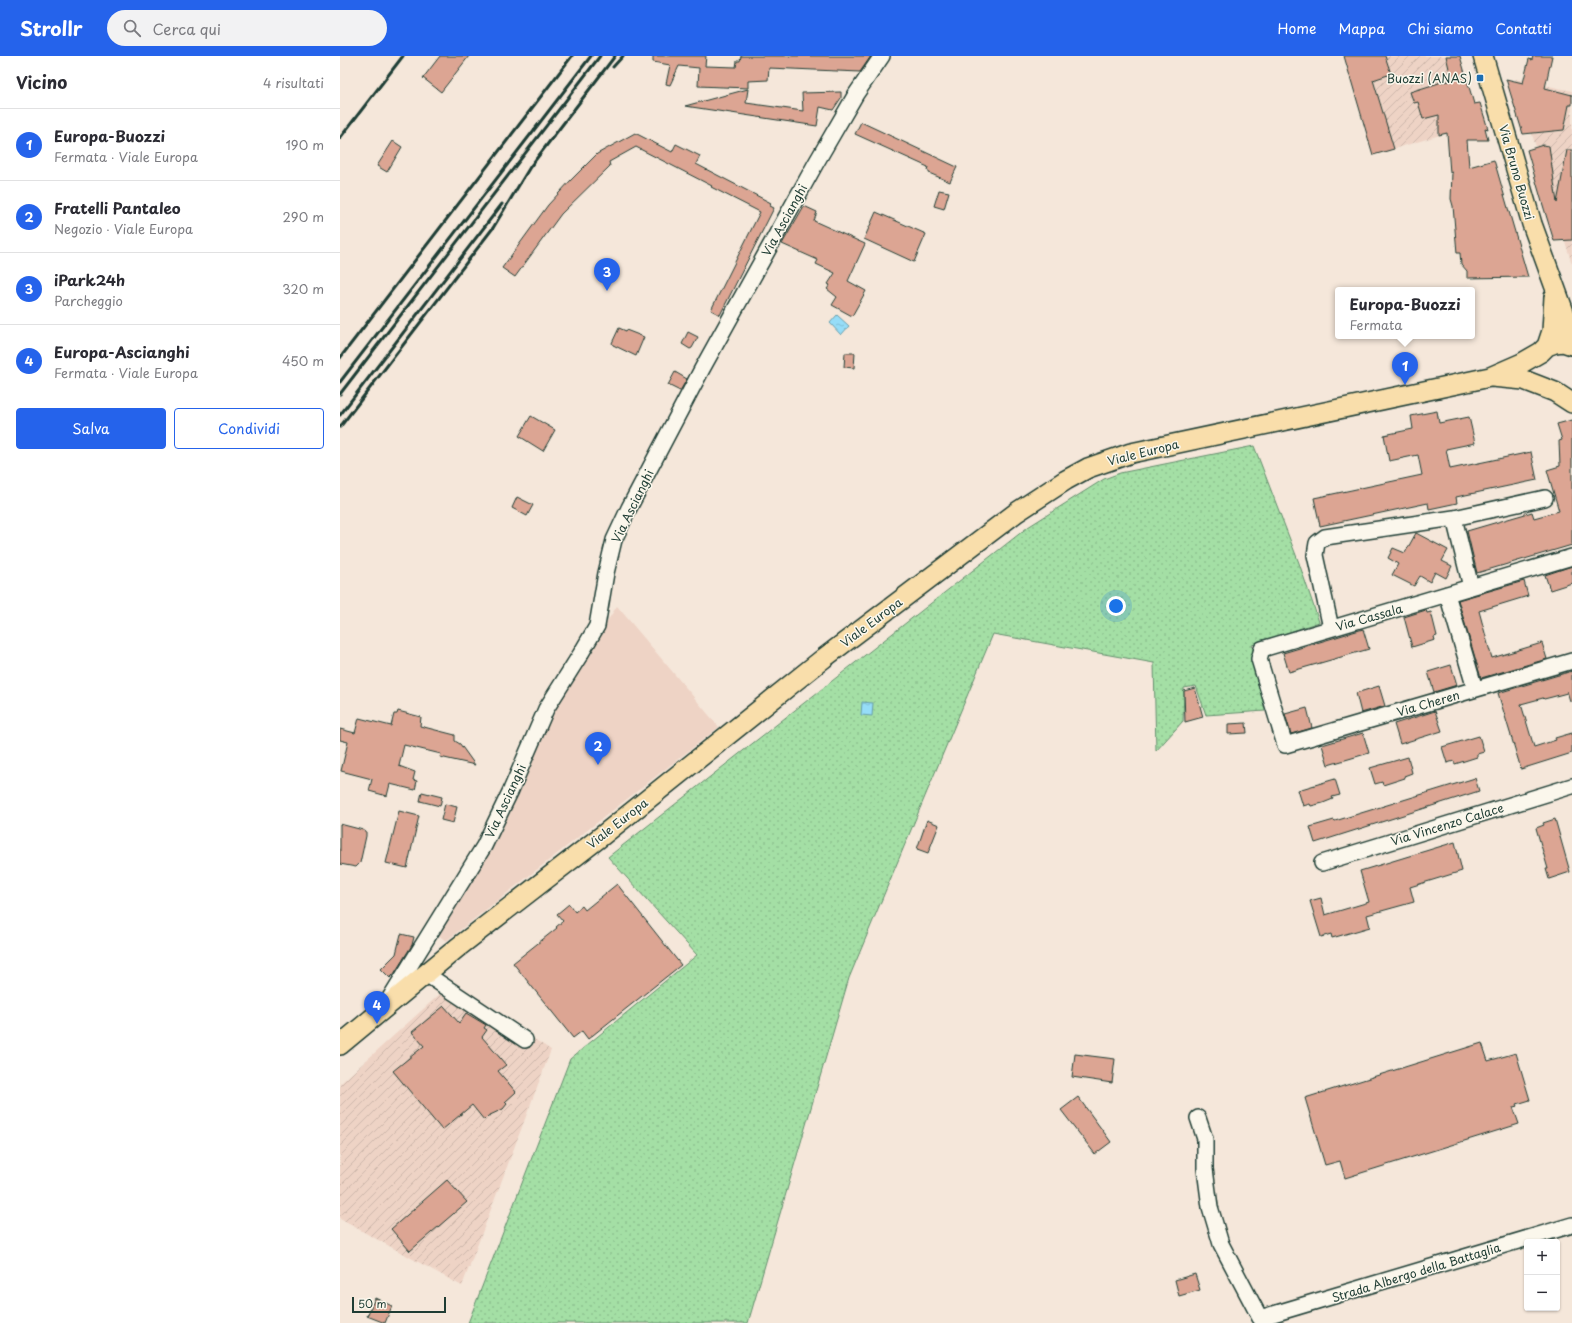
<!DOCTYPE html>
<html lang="it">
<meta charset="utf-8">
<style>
body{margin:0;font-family:"Playpen Sans",sans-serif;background:#f2f2f3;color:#2b2b33}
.controls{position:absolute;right:12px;bottom:12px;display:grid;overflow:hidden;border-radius:4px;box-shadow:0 1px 3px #0004}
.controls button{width:36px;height:36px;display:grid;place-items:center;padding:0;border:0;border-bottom:1px solid #e1e1e2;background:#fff;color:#2b2b33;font:20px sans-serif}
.scale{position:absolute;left:12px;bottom:10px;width:94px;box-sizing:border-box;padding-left:4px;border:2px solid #1f3d34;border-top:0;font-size:11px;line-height:14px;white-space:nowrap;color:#1f3d34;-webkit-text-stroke:3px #fbf7ec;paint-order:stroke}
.you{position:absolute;left:776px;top:550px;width:14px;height:14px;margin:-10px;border:3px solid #fff;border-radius:50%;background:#1a73e8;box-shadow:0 0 0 6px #1a73e833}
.badge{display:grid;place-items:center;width:26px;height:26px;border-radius:50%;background:#2563eb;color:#fff;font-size:13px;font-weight:700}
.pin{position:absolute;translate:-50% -33px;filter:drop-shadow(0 1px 2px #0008)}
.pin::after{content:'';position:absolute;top:21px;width:14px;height:12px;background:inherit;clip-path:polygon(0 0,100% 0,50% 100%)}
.popup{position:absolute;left:995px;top:231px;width:140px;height:52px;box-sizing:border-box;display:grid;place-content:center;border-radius:4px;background:#fff;filter:drop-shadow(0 1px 3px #0005);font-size:13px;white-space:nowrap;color:#7c7c81}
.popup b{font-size:15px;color:#2b2b33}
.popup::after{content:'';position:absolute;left:50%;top:100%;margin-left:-8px;border:8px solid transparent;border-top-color:#fff}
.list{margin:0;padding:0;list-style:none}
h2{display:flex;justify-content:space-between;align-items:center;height:52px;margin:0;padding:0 16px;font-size:17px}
h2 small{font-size:13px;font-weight:400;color:#7c7c81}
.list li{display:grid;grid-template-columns:26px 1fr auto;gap:12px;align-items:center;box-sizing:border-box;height:72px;padding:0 16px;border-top:1px solid #e1e1e2}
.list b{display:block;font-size:15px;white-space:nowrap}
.list p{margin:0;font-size:13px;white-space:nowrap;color:#7c7c81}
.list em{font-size:13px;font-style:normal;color:#7c7c81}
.actions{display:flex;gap:8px;padding:12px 16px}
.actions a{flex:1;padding:9px 0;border:1px solid #2563eb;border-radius:4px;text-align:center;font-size:14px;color:#2563eb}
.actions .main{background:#2563eb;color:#fff}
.icon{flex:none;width:22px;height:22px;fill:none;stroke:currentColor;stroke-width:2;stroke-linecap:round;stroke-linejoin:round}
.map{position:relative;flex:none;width:1232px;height:1267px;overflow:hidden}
header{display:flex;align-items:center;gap:24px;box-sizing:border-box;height:56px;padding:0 20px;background:#2563eb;color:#fff}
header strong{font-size:19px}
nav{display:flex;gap:22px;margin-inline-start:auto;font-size:14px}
.search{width:280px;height:36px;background:#f2f2f3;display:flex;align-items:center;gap:10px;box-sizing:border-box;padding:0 14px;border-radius:22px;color:#7c7c81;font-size:15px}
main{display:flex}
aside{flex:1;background:#fff}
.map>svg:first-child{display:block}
.built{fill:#eed3c5}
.industrial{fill:url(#industrial-furrows)}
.grass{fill:url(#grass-dots);stroke:#628e6c}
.water{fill:url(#water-ripples);stroke:#669daa}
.building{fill:#dca593;stroke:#1f3d34}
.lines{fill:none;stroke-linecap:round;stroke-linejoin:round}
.minor-casing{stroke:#1f3d34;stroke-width:18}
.major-casing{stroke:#1f3d34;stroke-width:22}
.minor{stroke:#fbf7ec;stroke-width:15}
.major{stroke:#f9deab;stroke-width:19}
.rail{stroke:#1f3d34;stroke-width:3}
.poi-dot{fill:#1f6fb2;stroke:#fbf7ec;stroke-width:1.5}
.labels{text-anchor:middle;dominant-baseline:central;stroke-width:3;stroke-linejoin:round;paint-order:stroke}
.poi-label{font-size:12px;fill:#1f3d34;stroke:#fbf7ec;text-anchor:end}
.street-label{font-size:12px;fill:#1f3d34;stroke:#fbf7ec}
</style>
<header>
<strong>Strollr</strong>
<div class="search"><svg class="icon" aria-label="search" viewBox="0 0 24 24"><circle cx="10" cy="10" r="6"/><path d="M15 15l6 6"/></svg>Cerca qui</div>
<nav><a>Home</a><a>Mappa</a><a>Chi siamo</a><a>Contatti</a></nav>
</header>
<main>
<aside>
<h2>Vicino<small>4 risultati</small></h2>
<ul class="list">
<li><span class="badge">1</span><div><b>Europa-Buozzi</b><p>Fermata · Viale Europa</p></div><em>190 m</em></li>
<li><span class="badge">2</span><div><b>Fratelli Pantaleo</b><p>Negozio · Viale Europa</p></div><em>290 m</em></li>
<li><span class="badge">3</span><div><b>iPark24h</b><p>Parcheggio</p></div><em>320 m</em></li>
<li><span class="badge">4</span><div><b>Europa-Ascianghi</b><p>Fermata · Viale Europa</p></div><em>450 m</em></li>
</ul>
<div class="actions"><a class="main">Salva</a><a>Condividi</a></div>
</aside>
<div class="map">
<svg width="1232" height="1267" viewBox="0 0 1232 1267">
<defs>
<pattern id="industrial-furrows" width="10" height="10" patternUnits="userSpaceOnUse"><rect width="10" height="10" fill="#eed3c5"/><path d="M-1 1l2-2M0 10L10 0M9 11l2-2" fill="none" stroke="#ccb6aa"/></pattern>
<pattern id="grass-dots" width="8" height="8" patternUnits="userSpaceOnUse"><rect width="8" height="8" fill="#a4dfa5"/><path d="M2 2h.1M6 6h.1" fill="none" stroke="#8dc08f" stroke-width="1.8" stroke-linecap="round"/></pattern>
<pattern id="water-ripples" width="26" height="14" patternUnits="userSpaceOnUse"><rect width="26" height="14" fill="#96ddf8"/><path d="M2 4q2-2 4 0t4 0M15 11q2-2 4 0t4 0" fill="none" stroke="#81bfd5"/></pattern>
</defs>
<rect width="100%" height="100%" fill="#f5e7da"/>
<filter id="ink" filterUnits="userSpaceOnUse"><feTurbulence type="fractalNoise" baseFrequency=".025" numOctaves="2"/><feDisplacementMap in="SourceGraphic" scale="8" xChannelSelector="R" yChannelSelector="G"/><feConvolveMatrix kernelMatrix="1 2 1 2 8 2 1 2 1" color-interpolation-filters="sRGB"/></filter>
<g filter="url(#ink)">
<path class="built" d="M277,550L379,671L106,885L97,878L210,654Z"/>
<path class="industrial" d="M1004,0H1119L1133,48L1140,47L1148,73L1107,65V77L1033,99Z
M1175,23L1232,35V208Z
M111,928L211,994L122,1230L0,1163V1028Z"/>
<path class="grass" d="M914,390L959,507L979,566L912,589L925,655L866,659L856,630L844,632L843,665L816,695L814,607L653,578L509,922L408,1267H128L230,1003L357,899L268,801L688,471L764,423L780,417Z"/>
<path class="water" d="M497,259L509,270L501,279L490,267Z
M522,646L533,647L532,660L521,659Z"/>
<path class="building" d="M100,0H129L101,36L83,22Z
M313,0H366L365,10L396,11L397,5H400L401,0H531L520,16L429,12L428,24L408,25V32L358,30L359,12L339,10L330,29L326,28L330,9L313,6Z
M1004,0H1045L1051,18L1033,24L1054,93L1033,99Z
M1106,0H1120L1134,48L1140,47L1148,73L1145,72L1148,84H1127L1129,111L1154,104L1188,221L1127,222V215L1121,208L1120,197H1117L1113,150L1111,143L1112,116L1110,117L1107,77L1099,79V59L1083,63L1078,46L1074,47L1070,36L1099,27V26L1112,25Z
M1193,0H1212L1205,32L1232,39V49H1229L1224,74L1183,78L1166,23L1183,27L1189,3L1192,4Z
M408,33L406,47L463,55L462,37L501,36V42L493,54L480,51L477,70L345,50Z
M521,66L617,111L610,126L589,117V115L587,114L588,111L515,78Z
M295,77L332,96L336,88L360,100L356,108L431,147L430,150L434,152L380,259L371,254L420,156L371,131L372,130L296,91L269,106L270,110L221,158L175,221L162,212L208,149L231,124L257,98Z
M53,85L62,91L47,116L37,110Z
M1203,89L1209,90L1217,147L1227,94H1232V184L1214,185L1202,146L1187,94Z
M599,134L609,136L604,153L594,150Z
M464,150L477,156L474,165L525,188L508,225L526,235L512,260L492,249L497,241L487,233L490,229L488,228L495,217L476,208L478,204L442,188Z
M536,156L586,178L574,206L524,183Z
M279,272L286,275V274L304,281L296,300L273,289L272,287Z
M348,276L358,281L352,292L350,293L342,288Z
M505,297H515L514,312L504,311Z
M335,316L347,323L340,335L328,329Z
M1097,355L1099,367L1129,361L1135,387L1106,393L1110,413L1191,396L1197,424L1116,441L1117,447L1089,453L1088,447L980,470L974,442L1082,419L1078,399L1049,405L1044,379L1073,373L1071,360Z
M191,360L215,374L203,395L179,380Z
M1232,364V489L1137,517L1127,475L1192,456L1194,462L1219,455L1207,414L1220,410L1219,385L1222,384L1217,368Z
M177,441L193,449L187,460L172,452Z
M1076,477L1108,494L1102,505L1112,510L1106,522L1095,516L1090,526L1080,520L1074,530L1052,519L1058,508L1048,502L1053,492L1065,497Z
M1232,510V527L1210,534L1205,519Z
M1184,525L1188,540L1139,555L1149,592L1152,602L1202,587L1207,603L1141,622L1118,544Z
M1086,554L1087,557L1091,556L1097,580L1094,581L1095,584L1072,591L1064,561Z
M1023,573L1029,593L949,616L943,597Z
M1111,609L1117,629L1094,636L1088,616Z
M1232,615V645H1230L1227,635V637L1212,641L1204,643L1203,642L1181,648L1194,691L1216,684L1215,682L1232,677V697L1181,713L1158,637Z
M1039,630L1045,650L1021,657L1016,637Z
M855,632L863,661L845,666L844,635Z
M967,652L972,672L951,678L945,658Z
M58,655L81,661L80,670L115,679V685L120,688L135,709L100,701L101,698L64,689L59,710L75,716L73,724L77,725L75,734L50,728L47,740L29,735L32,723L1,715L8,686L0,684V673L15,677L19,662L51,670L54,658H57Z
M1095,655L1102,675L1060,688L1054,668Z
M906,667L907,677L888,678V668Z
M1023,677L1029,697L988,709L982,689Z
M1139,680L1144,696L1137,698V701L1115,708L1114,705L1107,707L1102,691Z
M1068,701L1072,717L1064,720L1065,722L1043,729L1042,726L1035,728L1030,712Z
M1135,722L1139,735L975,787L970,771L994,764L995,765Z
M995,723L1000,739L992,741L993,743L983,747L971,750L970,748L963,750L958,734Z
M82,736L102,741L100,750L80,745Z
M105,748L117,751L113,767L101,764Z
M59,755L79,760L67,812L46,807Z
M1215,763L1230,816L1209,823L1206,813H1208L1196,772L1204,769L1203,767Z
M587,764L599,769L588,797L577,793Z
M0,768L23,774L26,776V780L20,807L16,811L0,808Z
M1115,786L1122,815L1070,831L1074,846L1027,859L1030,871L992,882L991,878L981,881L970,845L981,842L985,859L1029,846L1020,815Z
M277,828L341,909L248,983L242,975L233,982L173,907L217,872L216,871L223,865L217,858L229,848L235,856L242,850L245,854Z
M61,878L74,881L72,889L54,918L50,922L41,913L56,898Z
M104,950L119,967L126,957L146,969L144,972L147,974L142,981L166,1009L158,1015L176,1036L165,1046L167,1048L163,1053L148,1060L144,1064L132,1049L102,1074L53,1015L84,990L72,976Z
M1142,987L1148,1005L1176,997L1190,1044L1177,1048L1178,1050L1173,1051L1179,1068L1005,1122L1000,1105L985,1109L965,1042Z
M735,998L775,1003L772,1027L732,1021Z
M738,1041L771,1086L755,1098L721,1054Z
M107,1124L127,1146L70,1195L51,1173Z
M855,1218L860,1234L839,1240L835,1224Z
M35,1242L52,1250L45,1267L27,1260Z"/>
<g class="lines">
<g class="minor-casing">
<path id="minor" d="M1114,462L1131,531
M1232,501L922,593L919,603L945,689L1232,605
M1107,538L1135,633
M991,572L975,499L977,487L985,481L1114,462L1205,442
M982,807L1232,730
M86,918L185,984
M48,945L144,790L171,734L206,653L240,599L257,570L266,517L274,484L289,452L362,313L476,107L516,38L542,0
M858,1062L865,1083V1113L870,1151L881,1188L920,1262L1232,1169"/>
</g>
<g class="major-casing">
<path id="major" d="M1143,0L1192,168L1232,278
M1207,290L1212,275L1214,241
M1152,321L1184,324L1215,336L1232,347
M0,989L117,892L263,779L484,602L677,456L726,424L748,412L791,397L1150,321L1182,307L1201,296L1207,290L1215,287L1223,286L1232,289"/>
</g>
<use href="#minor" class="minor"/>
<use href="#major" class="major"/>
<path class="rail" d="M273,11L283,0
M0,82L63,0
M0,302L232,0
M0,326L251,0
M0,338L260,0
M0,359L162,148
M0,371L153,172L190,111L275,0"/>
</g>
</g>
<rect class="poi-dot" x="1136" y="18" width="8" height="8" rx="2"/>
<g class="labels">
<g class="poi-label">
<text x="1132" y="22">Buozzi (ANAS)</text>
</g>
<g class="street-label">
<text transform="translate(1177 116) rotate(74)">Via Bruno Buozzi</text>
<text transform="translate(444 164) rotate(-61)">Via Ascianghi</text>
<text transform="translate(803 396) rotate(-14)">Viale Europa</text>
<text transform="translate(292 450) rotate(-64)">Via Ascianghi</text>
<text transform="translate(1029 561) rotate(-16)">Via Cassala</text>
<text transform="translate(531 566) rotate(-37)">Viale Europa</text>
<text transform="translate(1088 647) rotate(-16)">Via Cheren</text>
<text transform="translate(165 745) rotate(-65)">Via Ascianghi</text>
<text transform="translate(277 767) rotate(-38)">Viale Europa</text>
<text transform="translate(1107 768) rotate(-17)">Via Vincenzo Calace</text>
<text transform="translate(1076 1216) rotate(-17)">Strada Albergo della Battaglia</text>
</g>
</g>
</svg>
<div class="controls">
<button>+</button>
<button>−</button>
</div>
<div class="scale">50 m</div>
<div class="you"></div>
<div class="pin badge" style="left:1065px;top:329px">1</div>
<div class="popup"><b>Europa-Buozzi</b>Fermata</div>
<div class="pin badge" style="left:258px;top:709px">2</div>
<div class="pin badge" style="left:267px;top:235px">3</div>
<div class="pin badge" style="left:37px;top:968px">4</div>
</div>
</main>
